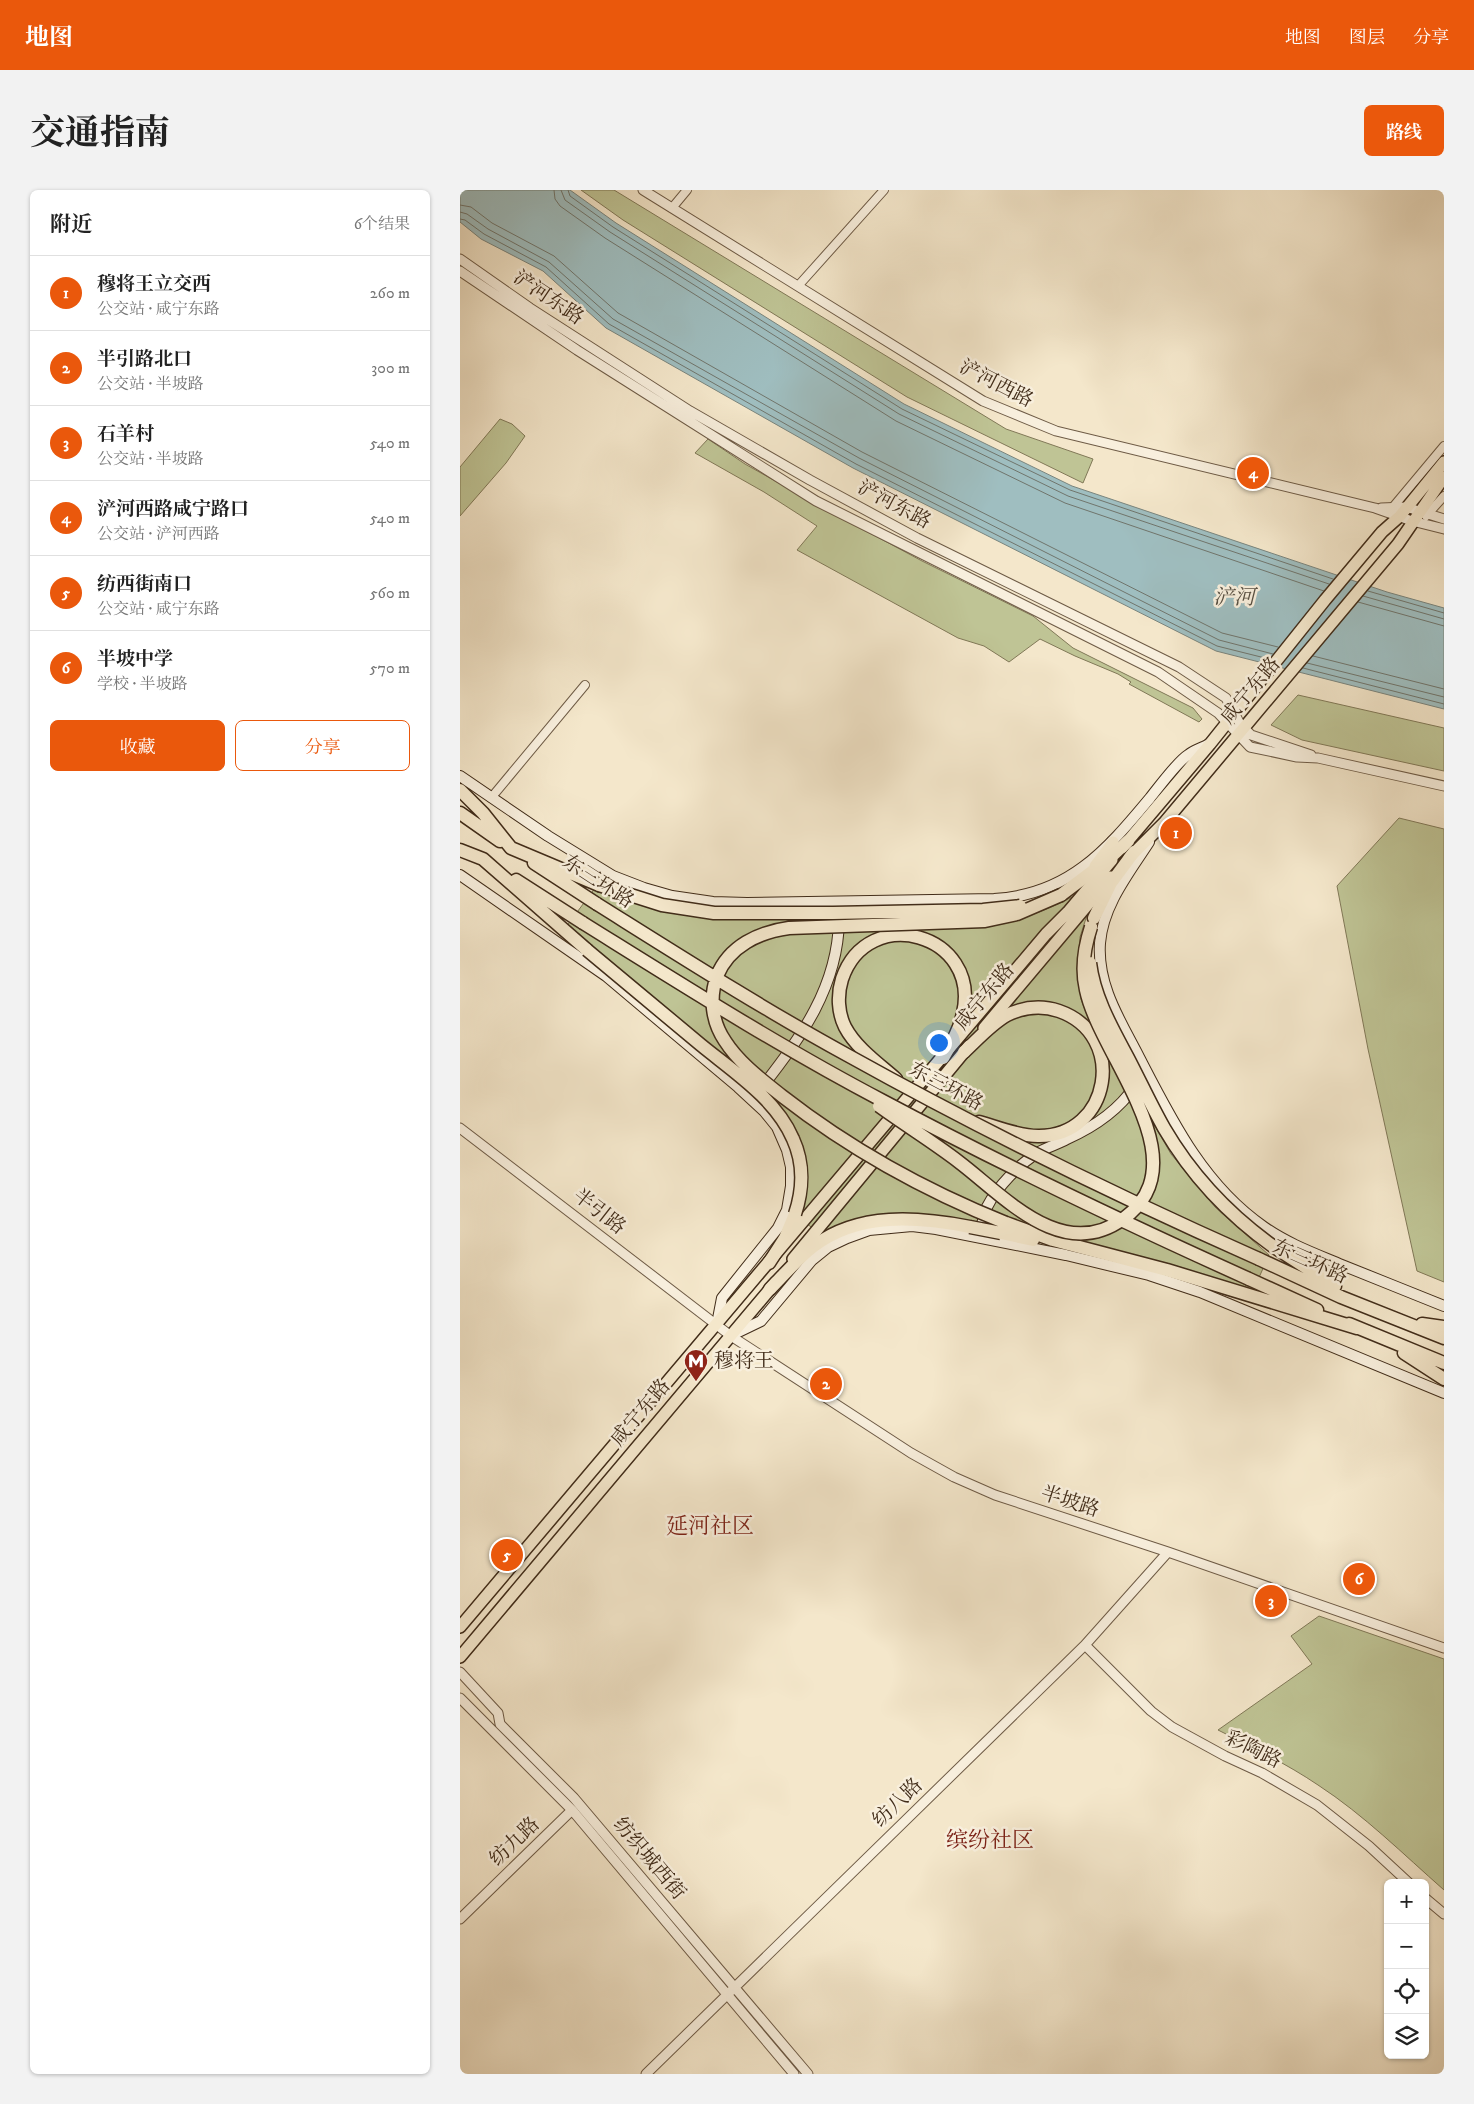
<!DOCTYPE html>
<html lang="zh">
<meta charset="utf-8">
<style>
body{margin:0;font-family:"IM FELL DW Pica","Noto Serif SC",serif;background:#f2f2f2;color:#222}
.controls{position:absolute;right:15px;bottom:15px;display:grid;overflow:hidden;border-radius:8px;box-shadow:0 1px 4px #0004}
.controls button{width:45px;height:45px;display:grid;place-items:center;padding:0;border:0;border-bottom:1px solid #e0e0e0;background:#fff;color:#222;font:25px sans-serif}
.you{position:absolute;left:478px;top:852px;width:18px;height:18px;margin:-12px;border:4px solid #fff;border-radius:50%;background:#1a73e8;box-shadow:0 0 0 8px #1a73e833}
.badge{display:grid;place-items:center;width:32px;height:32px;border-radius:50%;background:#ea580c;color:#fff;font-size:16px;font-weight:700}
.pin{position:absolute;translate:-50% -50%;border:2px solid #fff;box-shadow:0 1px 5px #0006}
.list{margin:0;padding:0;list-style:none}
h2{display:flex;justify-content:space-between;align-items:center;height:65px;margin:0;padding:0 20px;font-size:21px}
h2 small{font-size:16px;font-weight:400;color:#767676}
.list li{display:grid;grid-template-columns:32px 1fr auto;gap:15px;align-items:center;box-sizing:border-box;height:75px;padding:0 20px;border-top:1px solid #e0e0e0}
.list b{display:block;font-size:19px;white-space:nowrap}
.list p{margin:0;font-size:16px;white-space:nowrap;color:#767676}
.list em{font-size:16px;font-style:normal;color:#767676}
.actions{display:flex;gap:10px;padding:15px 20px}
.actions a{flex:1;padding:11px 0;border:1px solid #ea580c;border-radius:8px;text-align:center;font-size:18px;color:#ea580c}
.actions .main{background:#ea580c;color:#fff}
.icon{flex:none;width:28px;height:28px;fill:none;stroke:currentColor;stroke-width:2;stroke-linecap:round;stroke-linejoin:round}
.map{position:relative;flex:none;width:984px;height:1884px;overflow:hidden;border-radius:8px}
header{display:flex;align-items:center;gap:30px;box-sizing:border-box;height:70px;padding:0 25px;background:#ea580c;color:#fff}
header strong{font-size:24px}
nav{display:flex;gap:28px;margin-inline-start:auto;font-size:18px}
.intro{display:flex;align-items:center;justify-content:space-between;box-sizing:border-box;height:120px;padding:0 30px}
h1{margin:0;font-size:35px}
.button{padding:12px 22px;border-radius:8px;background:#ea580c;color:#fff;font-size:18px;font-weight:700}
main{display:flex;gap:30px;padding:0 30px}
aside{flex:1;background:#fff;border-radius:8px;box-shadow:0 1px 4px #0004}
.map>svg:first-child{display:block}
.green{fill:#bfc495;stroke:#807857}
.water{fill:#9fbec0;stroke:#79847d}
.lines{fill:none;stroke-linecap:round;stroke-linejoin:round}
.shore{stroke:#70756c;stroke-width:1}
.minor-casing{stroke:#6e5b46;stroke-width:10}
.tertiary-casing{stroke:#6e5b46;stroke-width:11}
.secondary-casing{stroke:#412c19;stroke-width:12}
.primary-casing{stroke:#412c19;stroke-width:14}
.trunk-casing{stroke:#412c19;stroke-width:15}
.minor{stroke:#f8efdd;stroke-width:8}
.tertiary{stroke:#f8efdd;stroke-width:9}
.secondary{stroke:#f8efdd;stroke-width:10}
.primary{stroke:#f4e7cb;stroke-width:11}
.trunk{stroke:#f4e7cb;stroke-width:12}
.trunk-bridge-casing{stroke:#412c19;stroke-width:15;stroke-linecap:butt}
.trunk-bridge{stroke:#f4e7cb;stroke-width:12}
.labels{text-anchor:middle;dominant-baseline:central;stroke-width:5;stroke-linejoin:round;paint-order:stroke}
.street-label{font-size:20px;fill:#412c19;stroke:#f8efdd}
.poi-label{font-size:20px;fill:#412c19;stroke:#f8efdd;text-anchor:start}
.water-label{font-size:21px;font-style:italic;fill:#585043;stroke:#f8efdd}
.quarter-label{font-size:22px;fill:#7a1f14;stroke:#f8efdd}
</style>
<header>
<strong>地图</strong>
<nav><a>地图</a><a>图层</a><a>分享</a></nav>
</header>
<div class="intro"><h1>交通指南</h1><a class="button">路线</a></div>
<main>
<aside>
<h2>附近<small>6个结果</small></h2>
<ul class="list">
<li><span class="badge">1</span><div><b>穆将王立交西</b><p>公交站 · 咸宁东路</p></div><em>260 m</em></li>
<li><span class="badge">2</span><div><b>半引路北口</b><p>公交站 · 半坡路</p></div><em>300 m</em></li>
<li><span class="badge">3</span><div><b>石羊村</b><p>公交站 · 半坡路</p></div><em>540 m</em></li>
<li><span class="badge">4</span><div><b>浐河西路咸宁路口</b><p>公交站 · 浐河西路</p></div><em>540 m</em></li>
<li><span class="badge">5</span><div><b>纺西街南口</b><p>公交站 · 咸宁东路</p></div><em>560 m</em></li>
<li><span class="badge">6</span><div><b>半坡中学</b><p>学校 · 半坡路</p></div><em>570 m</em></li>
</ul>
<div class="actions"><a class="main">收藏</a><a>分享</a></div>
</aside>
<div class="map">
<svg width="984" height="1884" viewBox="0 0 984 1884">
<rect width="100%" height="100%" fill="#f4e7cb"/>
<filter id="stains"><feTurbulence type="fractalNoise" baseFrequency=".004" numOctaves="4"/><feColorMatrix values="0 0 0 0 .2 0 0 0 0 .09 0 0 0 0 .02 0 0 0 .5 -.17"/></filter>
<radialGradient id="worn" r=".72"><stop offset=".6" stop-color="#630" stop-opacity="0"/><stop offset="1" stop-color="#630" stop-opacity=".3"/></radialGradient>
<path class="green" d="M121,0H154L546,239L633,269L623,293L447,207L163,30Z
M40,229L52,234L65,246L46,273L0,326V277Z
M248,249L285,274L349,310L462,371L573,426L613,458L733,518L742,529L739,532L669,494L671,492L658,484L615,466L580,449L549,472L524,456L498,448L337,360L357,336L304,302L235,263Z
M838,505L984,538V581L842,550L811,535Z
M939,628L984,639V1092L957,1081L908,859L877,696Z
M135,698L191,718L243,727H479L480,739C532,737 566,731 612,707L628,722L620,747L618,783L621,809L636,849L657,870L711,964L755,1017L809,1065L793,1101L742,1084L683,1068L477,1028L362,1045L339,1028L340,957L106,737Z
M859,1426L984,1469V1700C943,1664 904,1625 858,1595C827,1574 792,1557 758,1540L852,1474L831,1446Z"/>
<path class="water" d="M0,0H110L156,33L444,214L612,296L927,402L984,418V519L756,461L393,278L146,138L83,81L21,49L0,32Z"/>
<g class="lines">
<path class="shore" d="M94,0L95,9L100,16L145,48L436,231L605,313L864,401
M101,0L105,10L150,42L439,224L608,306L869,394
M108,0L110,6L153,37L442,219L610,300L873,389
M0,15L11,17L32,33L94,66L158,123L402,262L762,443L818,457
M0,22L7,24L28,39L89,72L153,129L399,268L759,450L813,464
M0,29L5,30L24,44L86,77L149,134L396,274L757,456L809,469
M908,401L984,423
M903,406L984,429
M898,412L984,436
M853,466L984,499
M847,473L984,507
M843,478L984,514"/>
<g class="minor-casing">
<path id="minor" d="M212,18L227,0
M338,96L424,0
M935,320L933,317L984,256
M966,326L984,306
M31,608L125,495"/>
</g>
<g class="tertiary-casing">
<path id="tertiary" d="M183,0L523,211L596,241L915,318L952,331L984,339
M0,69L70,118L230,221L350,290L457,348L719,477L766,508L780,534L791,545L851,565
M0,81L117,160L356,311L698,482L758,523L790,557L837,567L858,568L984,596
M921,318L946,317L984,329
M0,938L271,1146L451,1263L494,1287L535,1305L708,1362L984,1458
M625,1455L691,1521L712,1537L765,1566L802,1583L857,1615L909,1656L949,1693
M0,1482L38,1523L40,1534L114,1608L348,1884
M0,1508L112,1620L334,1884
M965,1708L984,1724
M0,1729L112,1620
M186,1884L625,1455L708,1362"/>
</g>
<g class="secondary-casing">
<path id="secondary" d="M0,586L88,646L153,686L184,698L212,706L253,712L287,713L534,709C608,705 646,661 690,608C699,597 717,572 728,565C734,560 742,558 749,554
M689,652C669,683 643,715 640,753C637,795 660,830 678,865C711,929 743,995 804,1037C828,1054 856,1064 882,1075C916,1089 950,1102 984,1116
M0,685L146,786L278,897L304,921L317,937L327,960L331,977V996L327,1020L318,1038L262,1108L257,1134
M302,897C341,848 378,796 379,730
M519,1047C522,1037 523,1026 527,1017C537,997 560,973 579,962C588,957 598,954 607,949C634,937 658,921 675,896
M272,1145L301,1131L352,1070L368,1057L387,1048L409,1040L452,1036L476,1039L606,1065L689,1085L740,1102L984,1203"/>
</g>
<g class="primary-casing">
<path id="primary" d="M662,658L750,554L865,410L922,342L940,326L984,272
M669,668L704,633L938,354L984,287
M635,676L653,652
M524,838L651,687
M333,1069L509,856
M0,1437L586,744L608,722L652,670
M0,1467L316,1092"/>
</g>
<g class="trunk-casing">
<path id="trunk" d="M0,600L23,623L51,658L139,695
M0,623L40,651
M0,660L23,669L127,760
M74,673L137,714
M56,690L123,733
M601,705L650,668L668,651
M634,728L651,693L674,662
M504,862C518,849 531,834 547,825C564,817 581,815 599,821C668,845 651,947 578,946C558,946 537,937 519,932
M436,889C419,874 396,858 385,837C378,823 377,805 382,789C408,712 521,744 503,823C500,839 491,854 483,868
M546,1033L593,1050L707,1080L897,1138
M541,1043L573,1050
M814,1057L875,1096
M799,1069L881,1107L984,1148
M309,1073L325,1048L335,1024
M789,1089L857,1120
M310,1099C324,1085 338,1068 354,1056C399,1022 458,1027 510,1037
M889,1134L984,1173
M962,1134L984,1137
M944,1163L984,1189"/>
</g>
<use href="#minor" class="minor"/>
<use href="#tertiary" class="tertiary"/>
<use href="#secondary" class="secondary"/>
<use href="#primary" class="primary"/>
<use href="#trunk" class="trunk"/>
<g class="trunk-bridge-casing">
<path id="trunk-bridge" d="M139,695L202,715L254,723H373L523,720L560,716
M137,714C220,766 303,819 389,866C522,940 659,1007 799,1069
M123,733C221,794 320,857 423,911C543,975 665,1033 789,1089
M127,760C165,792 203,823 241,855C274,882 316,909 333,949C344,973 343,1000 335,1024
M630,773C634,807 652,838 668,868C680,891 691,915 704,938C732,986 769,1025 814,1057
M419,916C445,935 473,952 499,972C544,1006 602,1073 663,1029C743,972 640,867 626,800C621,779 624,758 631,737
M546,1033C466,1001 390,959 322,906C302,890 279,873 265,851C252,832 249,808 257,786C269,756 299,742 329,738L525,731L557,724L601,705
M510,1037L541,1043"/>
</g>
<use href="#trunk-bridge" class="trunk-bridge"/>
</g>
<defs>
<g id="metro-pin" transform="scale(1.25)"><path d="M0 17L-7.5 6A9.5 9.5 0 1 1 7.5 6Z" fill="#8f2418" stroke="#f8efdd"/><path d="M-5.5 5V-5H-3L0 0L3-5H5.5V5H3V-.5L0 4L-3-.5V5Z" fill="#fff"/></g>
</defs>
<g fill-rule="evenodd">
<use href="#metro-pin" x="236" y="1171"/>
</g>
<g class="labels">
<g class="street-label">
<text transform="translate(88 108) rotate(34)">浐河东路</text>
<text transform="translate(536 194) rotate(27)">浐河西路</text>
<text transform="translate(434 315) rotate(28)">浐河东路</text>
<text transform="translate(791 501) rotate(-50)">咸宁东路</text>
<text transform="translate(138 692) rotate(33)">东三环路</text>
<text transform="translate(525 807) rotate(-50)">咸宁东路</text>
<text transform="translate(486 897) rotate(28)">东三环路</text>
<text transform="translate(139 1022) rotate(38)">半引路</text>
<text transform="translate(850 1072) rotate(24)">东三环路</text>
<text transform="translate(181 1223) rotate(-50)">咸宁东路</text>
<text transform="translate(610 1312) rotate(18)">半坡路</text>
<text transform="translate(793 1560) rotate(26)">彩陶路</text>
<text transform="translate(438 1613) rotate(-44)">纺八路</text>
<text transform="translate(55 1652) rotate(-44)">纺九路</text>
<text transform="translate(189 1669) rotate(50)">纺织城西街</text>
</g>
<g class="poi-label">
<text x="254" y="1171">穆将王</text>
</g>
<g class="water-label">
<text x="774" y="408">浐河</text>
</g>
<g class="quarter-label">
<text x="250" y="1336">延河社区</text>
<text x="530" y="1650">缤纷社区</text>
</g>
</g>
<rect width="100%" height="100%" filter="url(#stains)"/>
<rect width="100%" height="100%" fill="url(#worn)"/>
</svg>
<div class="controls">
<button>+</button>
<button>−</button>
<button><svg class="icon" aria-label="locate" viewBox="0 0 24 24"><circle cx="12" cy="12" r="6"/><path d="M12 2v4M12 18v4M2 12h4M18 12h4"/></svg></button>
<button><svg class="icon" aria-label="layers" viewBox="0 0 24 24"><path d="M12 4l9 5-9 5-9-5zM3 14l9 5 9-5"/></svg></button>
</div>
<div class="you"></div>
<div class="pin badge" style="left:716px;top:643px">1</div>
<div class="pin badge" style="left:366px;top:1194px">2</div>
<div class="pin badge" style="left:811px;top:1411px">3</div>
<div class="pin badge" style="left:793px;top:283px">4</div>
<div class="pin badge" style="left:47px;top:1365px">5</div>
<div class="pin badge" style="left:899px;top:1389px">6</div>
</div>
</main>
